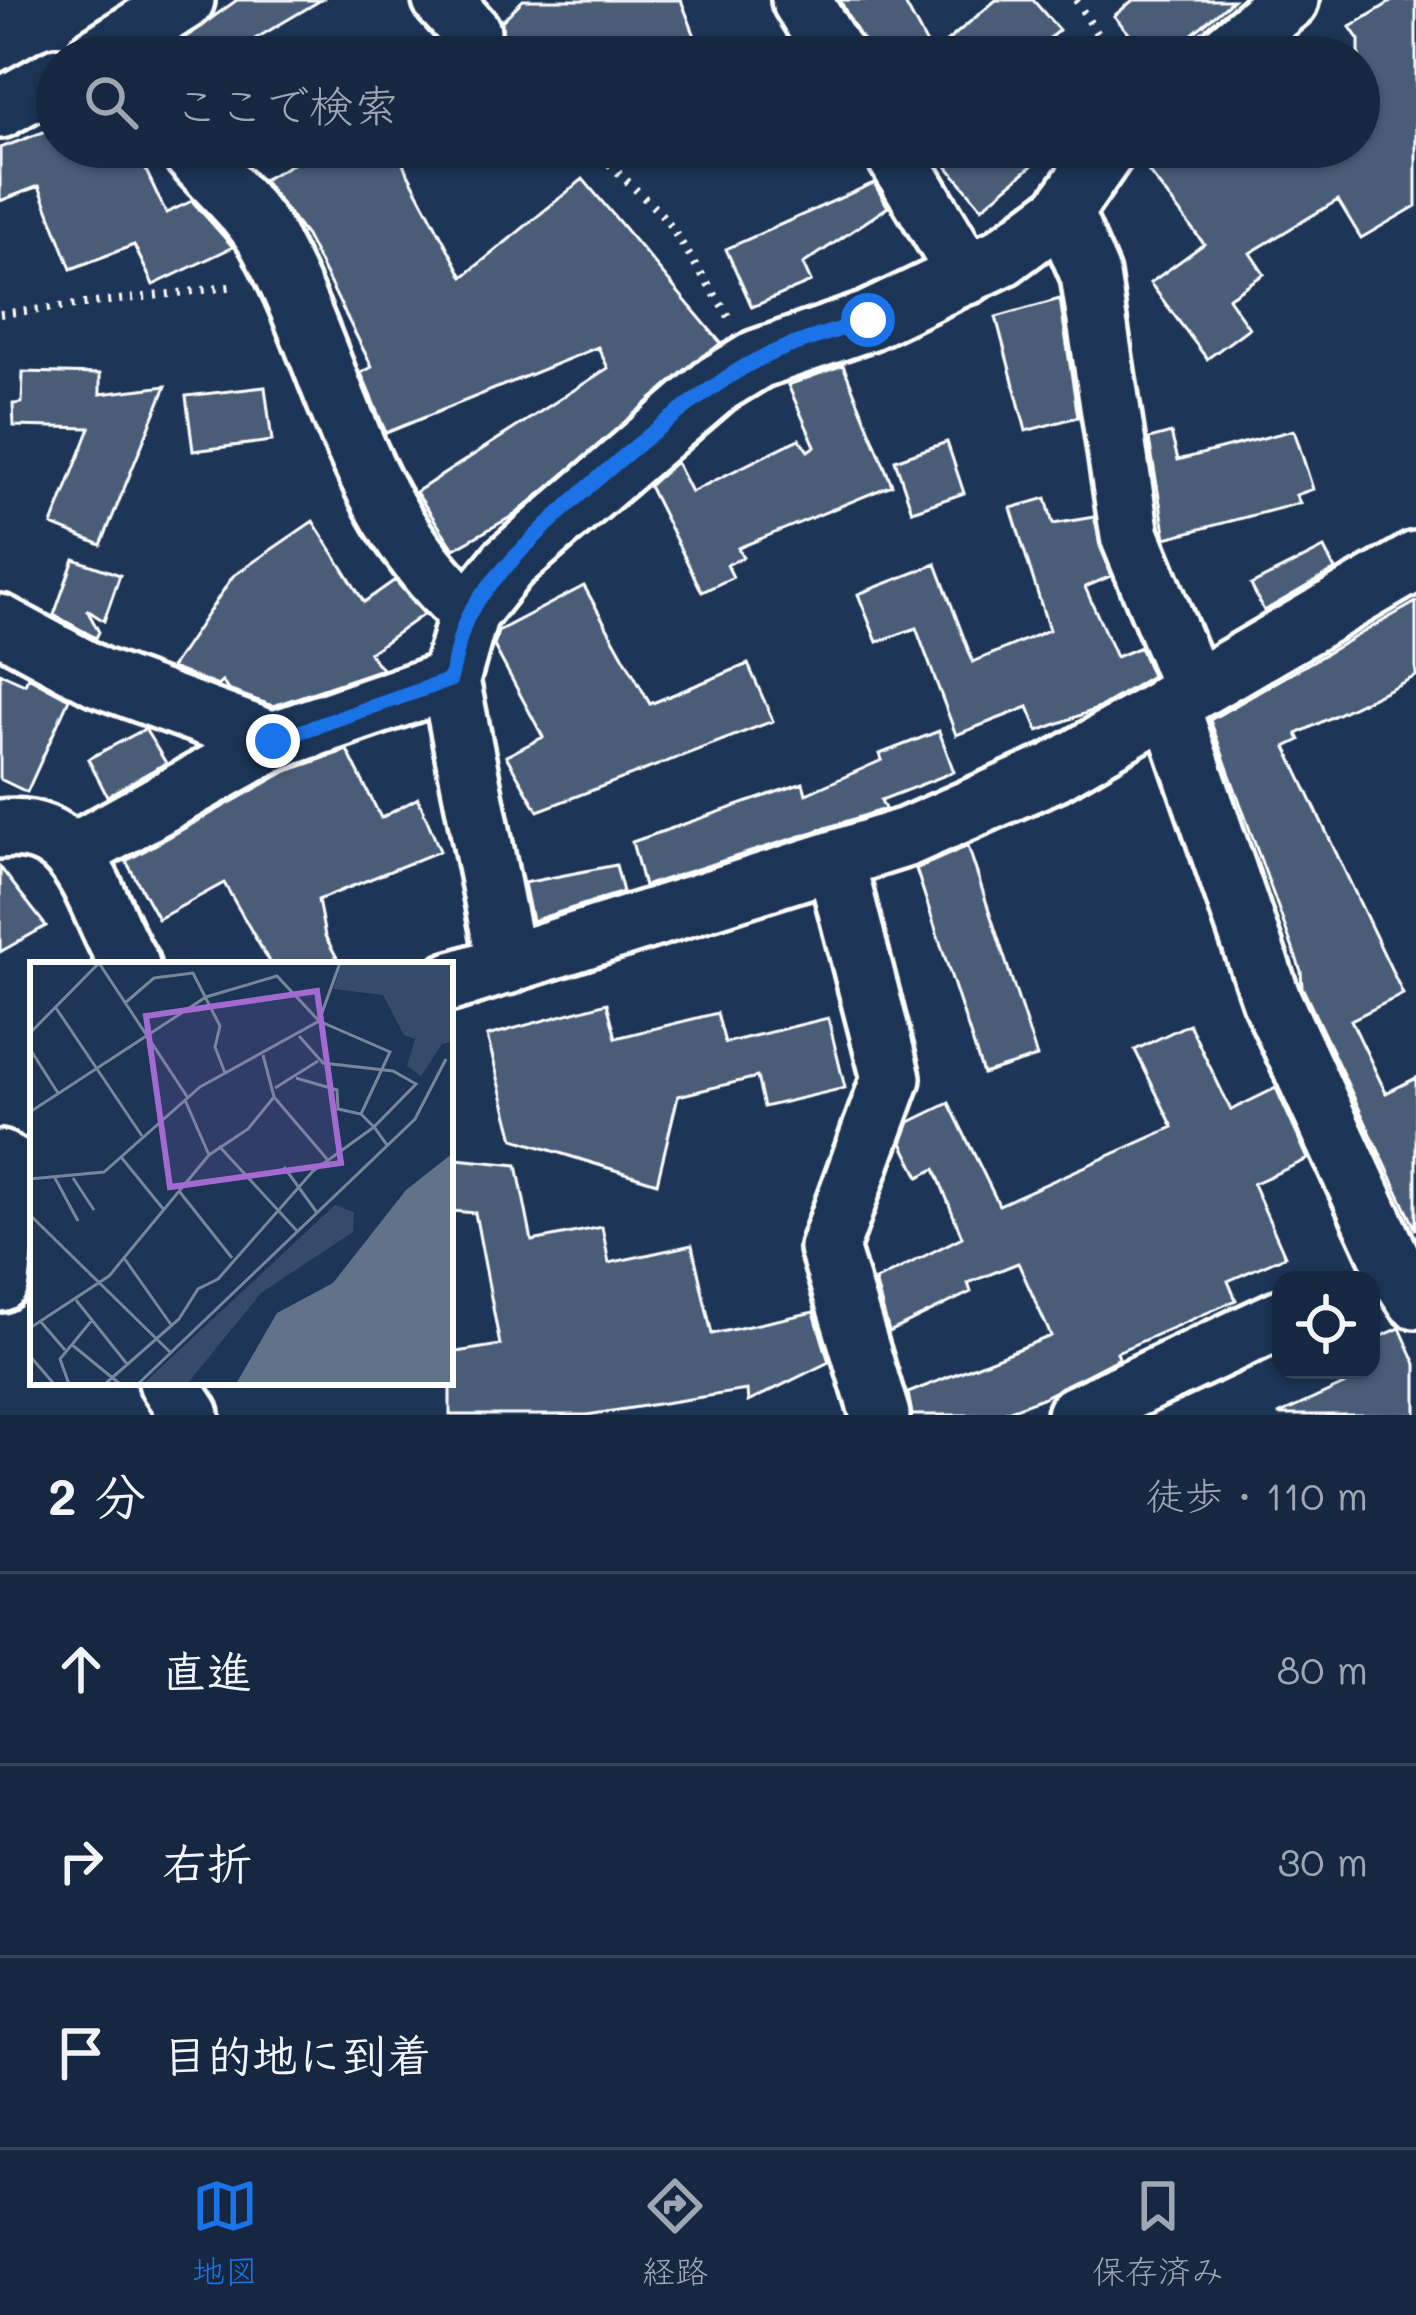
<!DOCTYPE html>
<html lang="ja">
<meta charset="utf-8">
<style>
body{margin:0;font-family:Mali,"Klee One",sans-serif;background:#1f3048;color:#f1f3f6}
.controls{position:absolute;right:36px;bottom:36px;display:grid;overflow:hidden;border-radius:24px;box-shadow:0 3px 9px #0004}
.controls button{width:108px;height:108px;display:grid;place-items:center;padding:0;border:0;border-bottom:3px solid #35445a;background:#162841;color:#f1f3f6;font:60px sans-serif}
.stop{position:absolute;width:36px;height:36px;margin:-27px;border:9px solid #1a73e8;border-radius:50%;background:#fff}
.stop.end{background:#1a73e8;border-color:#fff;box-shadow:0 3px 12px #0008}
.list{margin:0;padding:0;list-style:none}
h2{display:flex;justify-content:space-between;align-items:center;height:156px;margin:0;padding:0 48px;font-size:51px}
h2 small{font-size:39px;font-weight:400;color:#9ea6b1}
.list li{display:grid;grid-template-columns:78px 1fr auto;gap:36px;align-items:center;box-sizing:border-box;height:192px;padding:0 48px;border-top:3px solid #35445a}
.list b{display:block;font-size:45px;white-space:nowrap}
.list em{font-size:39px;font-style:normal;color:#9ea6b1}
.icon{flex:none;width:66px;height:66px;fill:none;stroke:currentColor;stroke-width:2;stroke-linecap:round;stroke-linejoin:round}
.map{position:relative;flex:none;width:1416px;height:1415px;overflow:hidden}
.search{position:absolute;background:#162841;box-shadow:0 3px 9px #0004;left:36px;right:36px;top:36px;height:132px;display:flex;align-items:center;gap:30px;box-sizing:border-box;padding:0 42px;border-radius:66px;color:#9ea6b1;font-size:45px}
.sheet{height:732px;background:#162841}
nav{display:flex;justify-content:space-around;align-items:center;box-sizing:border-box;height:168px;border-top:3px solid #35445a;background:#162841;font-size:33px;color:#9ea6b1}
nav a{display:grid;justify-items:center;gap:6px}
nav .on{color:#1a73e8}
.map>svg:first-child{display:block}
.building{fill:#4a5d79;stroke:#fff;stroke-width:3}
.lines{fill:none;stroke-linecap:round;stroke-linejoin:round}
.minor-casing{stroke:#fff;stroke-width:66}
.path{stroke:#fff;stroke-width:8;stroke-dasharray:3 9;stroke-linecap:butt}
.minor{stroke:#1d3557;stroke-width:57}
.route{stroke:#1a73e8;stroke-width:15}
.inset-road{fill:none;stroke:#77869a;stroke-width:3}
.view{fill:#a36bd2;fill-opacity:0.15;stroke:#a36bd2;stroke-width:6}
.inset-edge{fill:none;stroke:#fff;stroke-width:6}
</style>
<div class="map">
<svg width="1416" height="1415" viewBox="0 0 1416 1415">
<rect width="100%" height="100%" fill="#1d3557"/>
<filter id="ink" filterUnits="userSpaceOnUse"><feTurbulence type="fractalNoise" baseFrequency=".00833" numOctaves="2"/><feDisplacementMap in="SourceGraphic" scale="24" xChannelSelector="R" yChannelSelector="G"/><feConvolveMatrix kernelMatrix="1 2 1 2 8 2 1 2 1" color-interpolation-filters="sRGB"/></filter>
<g filter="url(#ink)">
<path class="building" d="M237,0H321L255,39L266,57H157Z
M523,0H681L703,57H492L503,41L502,21Z
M840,0H903L932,54L996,0H1033L1059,30L1028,57H869Z
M1133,0H1233L1165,57H1149L1114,16Z
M1394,0H1416V206L1361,238L1338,200L1250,253L1264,274L1228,298L1249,328L1207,359L1150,283L1204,244L1138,158L1141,147H1359V40L1350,27Z
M57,127V147H135L166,213L192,201L233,247L153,285L134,245L71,269L39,186L0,201V148Z
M323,147H394L463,277L583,179L721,343L516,514L454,549L416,492L608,368L598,347L386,433L361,373L372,367L306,236L263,180Z
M931,147H1054L982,208Z
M874,183L888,207L803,264L811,282L752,307L726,249Z
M1060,299L1078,417L1026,431L996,317Z
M843,365L892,485L738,548L743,557L727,565L733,577L702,592L649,486L676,462L691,492L799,439L808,451L815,446L788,385Z
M23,372L100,374V394L166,386L101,545L52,525L90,428L14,426L13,404L22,403Z
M265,387L272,441L193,451L186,396Z
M1294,430L1313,489L1296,495L1300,503L1166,538L1149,439L1171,433L1178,460Z
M947,442L964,493L912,511L895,460Z
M1046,498L1053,524L1094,517L1111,576L1085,587L1116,657L1140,647L1152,676L1097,709L1038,731L1028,707L956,735L916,628L877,642L858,594L936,564L973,662L1049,630L1011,508Z
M313,521L364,602L395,580L424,614L369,653L382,669L273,706L228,690L222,681L218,686L171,668L233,576Z
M1324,548L1335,570L1264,611L1251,585Z
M74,559L120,575L104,621L87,610L99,632L96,638L54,615Z
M584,586L650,704L748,664L773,721L538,811L506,756L543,737L494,646L498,631Z
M1416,602V676L1297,734L1300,740L1286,747L1403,994L1351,1020L1386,1093L1416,1078V1230L1302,987L1301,971L1210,720Z
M0,673L25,684L28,677L69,699L27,792L0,779Z
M145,729L166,763L107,796L88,759Z
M939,731L954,772L881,800L885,809L644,886L632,842L803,783L806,794L882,760L880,754Z
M347,750L381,818L418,798L440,851L318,900L325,936L341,965H271L224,883L158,919L126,861L287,771Z
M968,846L1037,1057L983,1074L916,869Z
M616,865L623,892L532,921L524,883Z
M0,867L46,926L0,952Z
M607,1003L616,1038L717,1013L725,1043L828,1018L845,1088L764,1107L757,1077L678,1096L657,1183L514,1139L487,1036Z
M1189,1024L1231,1110L1276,1088L1308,1159L1253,1184L1285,1256L1228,1281L1236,1300L1117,1352L1119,1358L1042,1398L997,1415H912L908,1393L1051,1336L1018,1263L968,1283L971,1292L889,1332L875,1281L962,1237L935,1169L919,1177L902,1143L910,1122L949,1103L999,1205L1173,1127L1135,1050Z
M456,1159L517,1165L532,1241L602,1227L609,1263L692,1245L712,1334L814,1312L829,1362L748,1402L747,1390L587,1415H450V1353L500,1345L475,1213L451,1211Z
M1400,1328L1416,1364V1415H1278L1348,1383L1343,1370H1371V1341Z"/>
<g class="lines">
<g class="minor-casing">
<path id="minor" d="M442,0L471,32
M801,0L836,57
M96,57L185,0
M1221,57L1289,0
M0,109L57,77
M187,147C213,178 252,210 270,245C339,376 354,509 469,613
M891,147L967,275
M1063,212L1090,275L1130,536L1193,690
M0,624L98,677L273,741
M1169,703L1271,999L1394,1266L1416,1299
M0,829C87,820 93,906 130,965
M75,852L273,741L450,680
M835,860L891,1078L829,1248L880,1415
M507,965L450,680L469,613L508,564L717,384L758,359L868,321L1002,257L1063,212L1108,147
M450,982L907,837L1054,772L1416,561
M0,1160L23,1173L6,1227L0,1282
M168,1382L190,1415
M1076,1415L1281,1319"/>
</g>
<path class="path" d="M1076,0L1111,57
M592,147L665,218L730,318
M0,314L237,286"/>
<use href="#minor" class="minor"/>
</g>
</g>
<g class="lines" filter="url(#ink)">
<path class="route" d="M273,741L450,680C456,658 460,628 472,609C513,544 686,397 755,361C790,343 831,333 868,320"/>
</g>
<g transform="translate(30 962)">
<rect width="423" height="423" fill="#1d3557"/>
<path d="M312,1H423V80L412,82L391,114L377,104L385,77L374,73L353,33L303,27ZM305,243L324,250L323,270L231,331L157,422H113Z" fill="#364b69"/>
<path d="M423,191V422H206L247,351L303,321L376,228Z" fill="#617289"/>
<path class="inset-road" d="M69,1L158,136M310,1L289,59L360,90L331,152M95,41L124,16L163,11L190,64L185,85L195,111M26,46L112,174M0,71L69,1M269,74L293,101L363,109L386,122L344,165L357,183M0,87L28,131M233,93L244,135L297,197M245,126L288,99M155,138L179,193M0,150L176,35L247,14L289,59L170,125L74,210L0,217M189,184L268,270M91,195L134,248M254,205L288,252M25,216L48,259M43,216L64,248M149,229L202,296M0,253L141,391M94,296L142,364M46,338L97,402M11,360L35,388M0,366L79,314L179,193L218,167L244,135M41,382L90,422M0,394L24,422M39,422L30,397L62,358M75,422L149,357L168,327L188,317L283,209L344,165L331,152L308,147L307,128L266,116M108,422L385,157L416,97"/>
<path class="view" d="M287,29L311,201L140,225L116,54Z"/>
<rect width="423" height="423" class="inset-edge"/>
</g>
</svg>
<div class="controls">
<button><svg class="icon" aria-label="locate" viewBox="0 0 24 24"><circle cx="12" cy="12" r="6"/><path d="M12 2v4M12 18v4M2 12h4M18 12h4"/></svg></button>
</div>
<div class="stop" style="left:868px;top:320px"></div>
<div class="stop end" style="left:273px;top:741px"></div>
<div class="search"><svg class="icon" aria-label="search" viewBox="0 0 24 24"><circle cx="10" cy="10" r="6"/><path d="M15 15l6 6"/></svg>ここで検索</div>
</div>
<section class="sheet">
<h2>2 分<small>徒歩 · 110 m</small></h2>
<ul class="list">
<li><svg class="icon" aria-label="ahead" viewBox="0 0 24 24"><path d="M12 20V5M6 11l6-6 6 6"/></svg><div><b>直進</b></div><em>80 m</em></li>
<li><svg class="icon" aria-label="right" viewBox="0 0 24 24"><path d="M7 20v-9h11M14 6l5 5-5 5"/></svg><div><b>右折</b></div><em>30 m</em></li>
<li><svg class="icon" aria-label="arrive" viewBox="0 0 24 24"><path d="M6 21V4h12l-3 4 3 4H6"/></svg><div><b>目的地に到着</b></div></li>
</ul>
</section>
<nav>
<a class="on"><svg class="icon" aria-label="map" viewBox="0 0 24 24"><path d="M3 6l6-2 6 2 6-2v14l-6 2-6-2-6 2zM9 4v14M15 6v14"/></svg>地図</a>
<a><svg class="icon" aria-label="directions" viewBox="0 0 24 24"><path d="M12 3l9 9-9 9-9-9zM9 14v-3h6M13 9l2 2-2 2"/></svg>経路</a>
<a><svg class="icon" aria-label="saved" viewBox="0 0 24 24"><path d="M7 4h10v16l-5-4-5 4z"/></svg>保存済み</a>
</nav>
